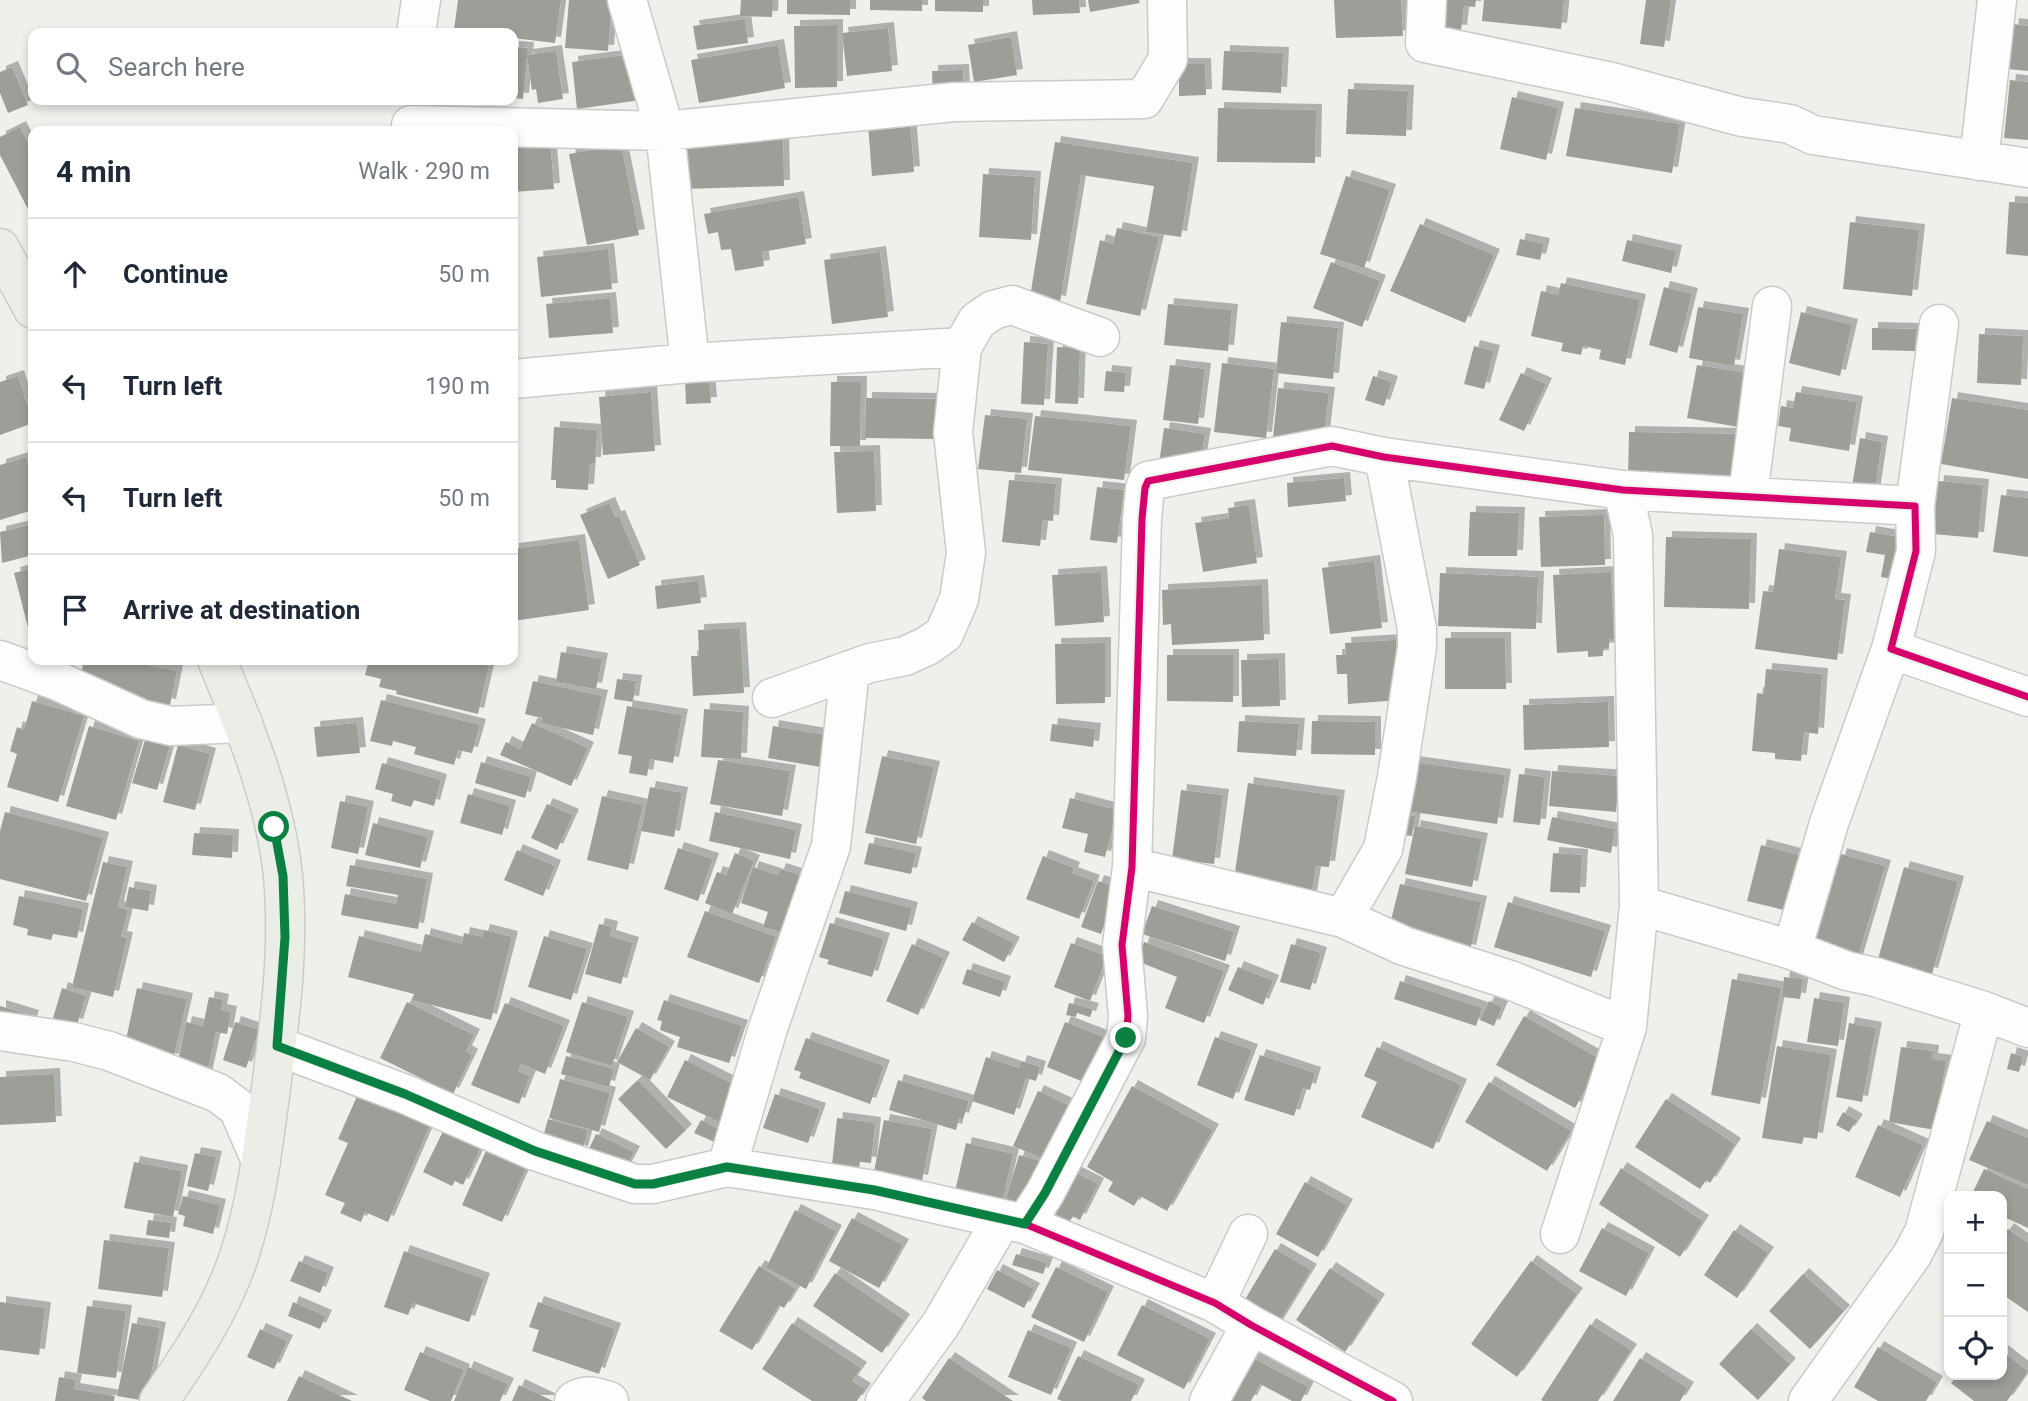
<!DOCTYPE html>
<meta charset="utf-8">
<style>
body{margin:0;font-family:Roboto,sans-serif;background:#f2f2f3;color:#1f2937}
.controls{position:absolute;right:21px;bottom:21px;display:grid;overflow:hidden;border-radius:14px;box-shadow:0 4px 10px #0003}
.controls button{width:63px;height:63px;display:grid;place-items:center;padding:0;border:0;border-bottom:2px solid #e0e1e3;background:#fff;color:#1f2937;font:35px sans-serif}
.stop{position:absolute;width:21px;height:21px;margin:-16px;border:5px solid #0b8043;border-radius:50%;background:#fff}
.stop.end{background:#0b8043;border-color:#fff;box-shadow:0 2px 7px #0008}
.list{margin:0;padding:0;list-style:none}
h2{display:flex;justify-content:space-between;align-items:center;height:91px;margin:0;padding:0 28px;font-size:30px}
h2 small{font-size:23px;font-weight:400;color:#747a83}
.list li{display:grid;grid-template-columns:46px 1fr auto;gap:21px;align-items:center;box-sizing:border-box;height:112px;padding:0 28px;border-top:2px solid #e0e1e3}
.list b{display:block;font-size:26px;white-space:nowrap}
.list em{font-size:23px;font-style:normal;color:#747a83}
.icon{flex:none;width:38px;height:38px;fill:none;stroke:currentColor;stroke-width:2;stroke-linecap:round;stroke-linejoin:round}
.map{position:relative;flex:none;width:2028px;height:1401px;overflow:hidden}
.search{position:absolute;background:#fff;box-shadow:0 4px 10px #0003;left:28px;top:28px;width:490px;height:77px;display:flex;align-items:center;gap:18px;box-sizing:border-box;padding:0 24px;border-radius:14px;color:#747a83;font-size:26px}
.panel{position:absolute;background:#fff;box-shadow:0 4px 10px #0003;left:28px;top:126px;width:490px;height:539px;border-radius:14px}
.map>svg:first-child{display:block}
.building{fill:#9c9f98;filter:url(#shadow)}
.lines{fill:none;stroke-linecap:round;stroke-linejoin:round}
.minor-casing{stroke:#c9cbc8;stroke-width:41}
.major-casing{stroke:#cbccca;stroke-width:41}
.minor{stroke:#fcfdfc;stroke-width:38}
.major{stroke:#ebeee7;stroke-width:38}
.cycleway-casing{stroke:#edf1eb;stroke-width:11}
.cycleway{stroke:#d6006c;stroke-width:7}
.route{stroke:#0b8043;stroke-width:9}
</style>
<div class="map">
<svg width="2028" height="1401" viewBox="0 0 2028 1401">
<defs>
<filter id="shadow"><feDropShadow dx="6" dy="-6" stdDeviation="0" flood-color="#0004"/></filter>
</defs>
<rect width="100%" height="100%" fill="#eef0ec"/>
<path class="building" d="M458,0H561L555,43L513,38V33L454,30Z
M569,0H612L608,51L565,48Z
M741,0H773L772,17L740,16Z
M787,0H850V15L787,14Z
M870,0H922V11L870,10Z
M935,0H983V12L935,11Z
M1032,0H1079L1080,13L1033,15Z
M1088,0H1139L1140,3L1090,12Z
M1334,0H1401L1403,36L1336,38Z
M1446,0H1476L1475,7L1464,6L1461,31L1443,29Z
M1484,0H1564L1561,29L1482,21Z
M1646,0H1671L1664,47L1640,44Z
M745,19L748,43L697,50L693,26Z
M2013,24L2028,26V71L2008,69Z
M837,25V87L795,88L794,26Z
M888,28L892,71L847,76L842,33Z
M1011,37L1017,75L974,82L968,45Z
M778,45L785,88L699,103L691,60Z
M513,47L528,48L523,99L513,98Z
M556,51L563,99L538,103L536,89L532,90L527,55Z
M1224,51L1283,53L1281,93L1222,90Z
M625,55L627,69L637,68L641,100L577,109L572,62Z
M1179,64H1205L1206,95L1179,96Z
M12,67L28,105L8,113L0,93V72Z
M963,70L964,94L933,95L932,71Z
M2010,80L2028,82V140L2004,138Z
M1348,89L1408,91L1406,136L1346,134Z
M1512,97L1558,108L1546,160L1500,149Z
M1218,108L1316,110L1315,163L1217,162Z
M1575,108L1680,124L1672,173L1566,156Z
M910,121L914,172L872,176L868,125Z
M20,127L33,153V209L29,211L0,155V137Z
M783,138L784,186L684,189L683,141Z
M550,140L554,189L513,192V142Z
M1055,142L1193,163L1181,237L1146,232L1154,186L1081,175L1060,302L1030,297Z
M621,144L639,235L587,245L569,154Z
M983,174L1035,177L1031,240L979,237Z
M1346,176L1390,190L1364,268L1320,254Z
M798,197L806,244L762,252L764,266L735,271L731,249L721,250L718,232L708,234L704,214Z
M2009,202L2028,203V256L2006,254Z
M1850,222L1919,230L1912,296L1843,289Z
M1420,224L1494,255L1465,323L1390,291Z
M1117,228L1159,237L1140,316L1086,304L1100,240L1113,244Z
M1520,239L1544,244L1540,260L1516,255Z
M1627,240L1676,251L1671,273L1622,261Z
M608,249L612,289L541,297L537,257Z
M880,252L888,317L832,324L824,260Z
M1331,262L1380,281L1362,327L1313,308Z
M1561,283L1640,300L1625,365L1599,359L1601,350L1583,346L1581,355L1561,351L1563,343L1531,336L1541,291L1558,295Z
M1664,287L1692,294L1677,353L1649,345Z
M610,298L613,333L549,338L546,304Z
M1168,304L1232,310L1228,351L1164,345Z
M1698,307L1743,314L1734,366L1689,358Z
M1801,312L1852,325L1840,376L1789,363Z
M1281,322L1338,328L1333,379L1276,373Z
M1872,328L1916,329L1915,351L1872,350Z
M1979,334L2023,336L2021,385L1977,383Z
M1024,342L1048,344L1044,405L1021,404Z
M1474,346L1494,351L1484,389L1464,384Z
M1057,347L1080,348L1078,404L1055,403Z
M1222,363L1274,369L1266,438L1214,432Z
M1170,365L1205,369L1198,424L1163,420Z
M1697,365L1747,373L1738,427L1687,418Z
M1106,371L1126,373L1124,392L1104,391Z
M1521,373L1546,384L1524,431L1499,420Z
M18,376L33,423L0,435V382Z
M1373,376L1392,382L1384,406L1365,400Z
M709,379L711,403L686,404L685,380Z
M831,382H861L860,446H830Z
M1278,388L1329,393L1323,443L1273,438Z
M651,392L655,451L603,455L599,397Z
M1796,392L1857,402L1849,451L1789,441L1791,428L1778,426L1781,406L1793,408Z
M866,398L939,399L938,439L865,438Z
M1952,398L2028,410V479L1941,464Z
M985,415L1027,419L1021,473L978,469Z
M1035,416L1131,426L1124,480L1028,470Z
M554,427L597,430L595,463H590L588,490L556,488V480H551Z
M1164,428L1205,434L1199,470L1159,464Z
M1629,432L1739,434L1738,482L1628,480Z
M1860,438L1882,442L1874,495L1851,492Z
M874,451L876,511L837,513L834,452Z
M26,457L33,480V510L0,520V465Z
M1344,478L1346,501L1288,507L1287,483Z
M1009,480L1056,484L1053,521L1043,520L1040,546L1002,542Z
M1938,481L1983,485L1978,538L1933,534Z
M1097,487L1124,490L1117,543L1090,540Z
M2001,495L2028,498V557L1993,552Z
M609,503L615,517L619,516L640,565L608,579L580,515Z
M1249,505L1257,563L1203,572L1195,523L1229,518L1228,508Z
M1470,512L1519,513L1517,556H1468Z
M1604,515L1605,565L1541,567L1539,517Z
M33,524V555L2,563L0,532Z
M1870,532L1905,538L1904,581L1881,577L1885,555L1866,552Z
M1666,537L1751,539L1749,609L1664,607Z
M579,540L589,610L513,621V549Z
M1779,549L1841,557L1835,599L1845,600L1837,660L1755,649L1763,591L1773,592Z
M1374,561L1382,628L1330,634L1322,568Z
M33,568V634L30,635L14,573Z
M1101,572L1104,622L1055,626L1052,575Z
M1611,572L1614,639H1609V648L1603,649V656L1588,657V651L1557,653L1553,575Z
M1440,573L1538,577L1536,629L1438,626Z
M698,581L701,603L657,609L655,586Z
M1262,585L1264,640L1172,645L1171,624L1163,625L1162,590Z
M740,628L744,693L693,696L691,656H699L698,630Z
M1445,638H1505L1506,689H1445Z
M1396,640L1400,700L1348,704L1347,674H1337L1336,655H1346L1345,643Z
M1105,643V703L1056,704L1055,644Z
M561,652L602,659L596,689L556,682Z
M1167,655H1233V702L1167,701Z
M1279,659L1280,706L1242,707L1241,660Z
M84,660H122L177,671L170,705L78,687Z
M369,660H462L489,666L478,714L396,694L397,691L379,687L381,679L365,675Z
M1766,669L1822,674L1818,734L1804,732L1801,761L1775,759V753L1752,751L1757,693L1764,694Z
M617,679L636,681L633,702L614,699Z
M533,681L602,696L593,735L541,723L542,718L525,714Z
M381,700L480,725L472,753L458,750L454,765L414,754L416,747L393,741L392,746L370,741Z
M32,701L84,716L58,802L7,787L17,754L10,751L17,727L24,730Z
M1608,702L1609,747L1524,750L1523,705Z
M627,706L682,715L673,763L650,759L647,776L629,773L632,756L618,754Z
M704,709L743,712L741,759L701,757Z
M1239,721L1299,724L1296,756L1237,752Z
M1312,721L1375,722V755L1311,754Z
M357,723L360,753L317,757L314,727Z
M532,723L588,748L571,786L500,755L506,742L520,749Z
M1052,724L1095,729L1093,747L1050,741Z
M89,726L139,741L116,820L66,806Z
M773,726L838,737L832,769L768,758Z
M146,737L172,738L157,790L132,783Z
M178,745L210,754L195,810L163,802Z
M882,756L934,767L916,844L865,833Z
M718,760L790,771L782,816L710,804Z
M481,762L531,777L525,798L475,783Z
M1413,762L1505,775L1497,824L1406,811Z
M382,763L441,780L434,806L414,800L411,807L391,801L393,794L375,789Z
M1552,771L1619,776L1616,812L1549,806Z
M1519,774L1545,777L1540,825L1513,822Z
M1248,783L1339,796L1329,867L1316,866L1311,897L1233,886Z
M650,787L682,793L674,837L641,831Z
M1181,790L1223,795L1214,864L1172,859Z
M468,794L510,806L502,835L460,823Z
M602,796L643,805L628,870L587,860Z
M1070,798L1117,810L1105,857L1084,852L1088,834L1062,828Z
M340,801L368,807L358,854L331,848Z
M547,804L573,815L557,850L531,838Z
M5,812L103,838L86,901L0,879V831Z
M715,812L796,830L790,859L709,841Z
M1397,813L1415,816L1412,836L1393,833Z
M1552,817L1615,829L1611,853L1547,840Z
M373,823L428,837L420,868L365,855Z
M1415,826L1482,839L1472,887L1405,874Z
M194,833L233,835L232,858L192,855Z
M869,843L916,853L911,874L864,864Z
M1761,845L1810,858L1796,913L1747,901Z
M678,848L713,859L698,901L664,889Z
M517,850L555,866L543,896L504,880Z
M735,853L754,861L732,914L705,903L717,872L726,875Z
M1553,853L1582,855L1580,893L1550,892Z
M1841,854L1885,866L1856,964L1812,951Z
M1043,856L1074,868L1072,873L1094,881L1079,919L1026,899Z
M103,862L127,867L118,907L128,910L121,937L127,938L113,997L72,987Z
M350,865L427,879L418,929L341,915L345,894L396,904L398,895L346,886Z
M753,867L778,875L780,869L806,877L787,934L763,927L768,912L741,903Z
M1904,867L1958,882L1932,974L1878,959Z
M1098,881L1111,885L1109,892L1115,894L1101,934L1081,927Z
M1400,884L1481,902L1470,951L1388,932Z
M129,887L151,891L148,911L125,907Z
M845,891L912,908L906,931L839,913Z
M19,896L83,909L77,938L53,934L51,940L27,935L28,929L13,925Z
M1508,902L1605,931L1591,977L1494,947Z
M1152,906L1234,932L1225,961L1142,934Z
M705,911L776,937L759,983L687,957Z
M972,922L1014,943L1004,962L962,940Z
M830,923L884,939L872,977L827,964L829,960L819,957Z
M599,924L612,927L610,936L633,943L621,984L585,974Z
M484,930L512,937L491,1020L412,1000L414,994L348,977L359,936L421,952L425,934L462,944L464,933L482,937Z
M544,936L587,949L571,1000L528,987Z
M1144,942L1224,971L1204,1023L1165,1008L1177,977L1137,961Z
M1071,943L1107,956L1090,1001L1054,987Z
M912,944L944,958L918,1015L886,1001Z
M1291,944L1321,953L1310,990L1280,982Z
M1238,967L1273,981L1263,1005L1228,990Z
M967,969L1005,982L1000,997L962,984Z
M1784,977L1803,979L1800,999L1782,997Z
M1732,979L1781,988L1760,1104L1711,1095Z
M1400,981L1482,1008L1476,1026L1394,999Z
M62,988L86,996L77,1025L53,1018Z
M137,988L187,999L173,1060L124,1049Z
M209,997L223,1000L221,1010L231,1012L227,1034L216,1032L206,1078L178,1061L186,1022L203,1026Z
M1814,998L1844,1003L1838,1046L1807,1042Z
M664,1000L742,1026L729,1063L677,1047L680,1037L660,1030L662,1021L657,1020Z
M1489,1001L1502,1007L1494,1026L1480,1020Z
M407,1002L474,1035L466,1051L472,1055L453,1094L380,1058Z
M582,1002L628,1017L612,1066L566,1052Z
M505,1003L564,1026L545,1074L521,1064L518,1071L530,1076L519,1104L471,1085Z
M1069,1003L1093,1009L1090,1017L1077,1013L1076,1017L1066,1015Z
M0,1006L33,1016L29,1029L0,1021Z
M1524,1016L1602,1060L1575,1108L1496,1065Z
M235,1022L259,1030L246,1068L223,1060Z
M1065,1022L1109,1039L1091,1085L1047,1067Z
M1849,1023L1876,1028L1862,1102L1836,1097Z
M636,1028L669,1047L650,1080L617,1062Z
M1215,1037L1252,1050L1233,1099L1197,1085Z
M806,1038L884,1066L870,1104L799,1078L801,1072L794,1070Z
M1777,1046L1831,1055L1817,1139L1804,1137L1802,1144L1762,1138Z
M1377,1047L1461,1085L1433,1149L1361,1117L1377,1082L1364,1076Z
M1901,1047L1933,1051L1932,1059L1946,1061L1935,1130L1889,1122Z
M2011,1053L2023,1057L2019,1072L2007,1069Z
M1260,1055L1315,1073L1310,1090L1303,1088L1294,1116L1244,1100Z
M566,1056L614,1069L609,1087L561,1074Z
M986,1057L1019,1068L1021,1061L1040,1067L1036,1081L1026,1078L1014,1115L972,1101Z
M685,1060L737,1086L719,1122L667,1097Z
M54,1074L56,1122L0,1125V1077Z
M560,1079L610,1093L599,1132L549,1118Z
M638,1080L686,1130L666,1149L618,1099Z
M898,1080L969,1101L963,1119L959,1118L956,1130L889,1110Z
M1489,1082L1571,1131L1547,1171L1465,1122Z
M1132,1086L1213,1130L1167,1211L1140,1196L1134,1206L1108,1191L1113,1182L1087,1167Z
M1038,1091L1071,1106L1047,1160L1013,1146Z
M358,1094L430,1125L388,1222L365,1212L361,1222L340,1213L345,1203L325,1195L348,1143L338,1139Z
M775,1094L820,1109L808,1143L763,1128Z
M1666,1099L1735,1144L1710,1183L1706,1180L1700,1189L1635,1147Z
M1843,1112L1857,1120L1849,1132L1836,1125Z
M837,1118L875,1123L871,1163L860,1162L859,1168L832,1165Z
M449,1119L486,1137L463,1185L455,1181L452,1186L423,1172Z
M548,1119L588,1130L582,1152L542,1141Z
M701,1120L725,1132L719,1144L694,1133Z
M884,1120L932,1129L922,1181L874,1172Z
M1987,1121L2028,1138V1185L1969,1160Z
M1878,1125L1923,1145L1900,1197L1855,1177Z
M596,1134L634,1152L624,1171L585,1157Z
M966,1143L1013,1154L1001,1207L954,1196Z
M486,1151L526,1168L502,1222L462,1205Z
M195,1153L216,1157L208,1191L187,1186Z
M1019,1155L1040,1161L1031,1192L1019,1211L1004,1206Z
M134,1162L182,1171L173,1217L124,1208Z
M1621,1168L1703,1221L1680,1257L1599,1204Z
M1984,1169L2028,1189V1228L2002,1216V1196H1971Z
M1070,1170L1098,1184L1080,1220L1073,1216L1068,1224L1038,1209Z
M1305,1182L1347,1205L1318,1257L1276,1234Z
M183,1196L220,1205L213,1234L183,1226L185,1216L178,1214Z
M795,1210L836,1231L806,1289L766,1268Z
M852,1218L903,1245L879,1288L829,1261Z
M148,1220L171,1223L169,1238L146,1235Z
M1602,1228L1649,1253L1626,1296L1579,1271Z
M2008,1229L2028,1243V1312L2002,1294V1238Z
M1734,1230L1768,1253L1737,1298L1704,1275Z
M104,1240L169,1248L162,1297L98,1289Z
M1275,1249L1311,1270L1275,1329L1240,1308Z
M404,1251L484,1279L469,1322L413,1303L408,1315L384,1307Z
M1016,1254L1047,1263L1043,1274L1012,1265Z
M299,1261L328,1273L320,1293L290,1281Z
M1531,1261L1577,1294L1517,1377L1471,1344Z
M759,1266L796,1289L784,1308L779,1305L752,1350L719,1331Z
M1056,1267L1108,1292L1084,1342L1031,1317Z
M1330,1268L1379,1300L1345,1352L1296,1320Z
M997,1270L1034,1289L1024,1308L987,1289Z
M835,1273L904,1320L882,1353L813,1306Z
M1803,1274L1844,1311L1810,1349L1769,1311Z
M0,1302L45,1308L39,1355L0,1350Z
M293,1302L326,1316L320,1329L288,1316Z
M538,1302L615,1329L599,1374L532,1351L539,1330L529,1327Z
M1142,1305L1210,1339L1184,1389L1117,1355Z
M87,1306L126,1311L116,1378L77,1373Z
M132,1323L160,1328L146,1401L117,1396Z
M792,1323L861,1368L852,1381L865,1389L857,1401H812L762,1369Z
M1590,1324L1631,1350L1598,1401H1543L1541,1400Z
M260,1329L287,1341L274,1369L247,1357Z
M1751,1329L1790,1364L1758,1400L1719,1364Z
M1028,1330L1071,1348L1051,1395L1008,1377Z
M1878,1347L1937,1382L1926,1401H1878L1854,1387Z
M2002,1351L2028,1371L2007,1401H1974L1951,1383L1958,1375H2002Z
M420,1352L464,1370L451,1401H430L404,1390Z
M1078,1356L1139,1385L1131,1401H1062L1057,1399Z
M1251,1357L1308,1387L1301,1401H1292L1260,1384L1251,1401H1227Z
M949,1358L1013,1401H926L922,1398Z
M1640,1358L1688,1388L1680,1401H1613Z
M468,1367L508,1384L500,1401H454Z
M299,1376L352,1401H287Z
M59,1377L76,1380L74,1389L115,1396L114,1401H55Z
M519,1385L553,1401H512Z"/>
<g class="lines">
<g class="minor-casing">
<path id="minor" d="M627,0L665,131L690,363
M1427,0L1425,43L1612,82L1742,117L1790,124L1813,135L2028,168
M416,33L421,0
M411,125L665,131L954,102L1144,99L1168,59L1167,0
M1979,161L1997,0
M513,379L690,363L962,347
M1748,496L1772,306
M1915,506L1939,324
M0,660L60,682L141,719L171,726L243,723
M772,698L870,663L905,656L927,646L944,634L959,599L966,553L953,432L962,347L977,321L993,310L1012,305L1100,337
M1132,867L1343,918L1404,946L1510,980L1627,1027
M1639,905L1792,950L1847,971L1875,977L1984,1011L2028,1028
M1343,918L1383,849L1397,777L1417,647V629L1384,457
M1792,950L1829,823L1891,649
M0,1031L74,1042L109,1051L218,1093L238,1108L261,1161
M277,1046L405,1094L535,1151L635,1184H653L727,1167L874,1190L1025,1224L1215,1303L1251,1325L1393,1401
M727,1167L768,1028L831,846L850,670
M1025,1224L1045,1193L1126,1038L1128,1016L1122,945L1132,867L1142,519L1145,488L1148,481L1332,446L1384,457L1623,490L1915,506L1916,551L1891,649L2028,697
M1560,1234L1627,1027L1639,905L1633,535L1623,490
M1215,1303L1248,1234
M574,1401C586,1393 596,1397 609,1401
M885,1401L941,1324L1002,1219
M1209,1401L1251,1325
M1808,1401L1912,1255L1924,1232L1984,1011"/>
</g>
<g class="major-casing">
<path id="major" d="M0,248L33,309
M159,1401C191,1355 223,1307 240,1253C256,1204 262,1154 269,1103C279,1028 290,952 283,876C275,800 246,730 217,660"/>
</g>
<use href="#minor" class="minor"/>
<use href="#major" class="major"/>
<g class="cycleway-casing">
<path id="cycleway" d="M277,1046L405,1094L535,1151L635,1184H653L727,1167L874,1190L1025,1224L1215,1303L1251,1325L1393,1401
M1025,1224L1045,1193L1126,1038L1128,1016L1122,945L1132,867L1142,519L1145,488L1148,481L1332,446L1384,457L1623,490L1915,506L1916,551L1891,649L2028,697"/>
</g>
<use href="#cycleway" class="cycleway"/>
</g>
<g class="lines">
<path class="route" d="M274,827L283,876L285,937L277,1046L405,1094L535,1151L635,1184H653L727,1167L874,1190L1025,1224L1045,1193L1126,1038"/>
</g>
</svg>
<div class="controls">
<button>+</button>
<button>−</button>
<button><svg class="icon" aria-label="locate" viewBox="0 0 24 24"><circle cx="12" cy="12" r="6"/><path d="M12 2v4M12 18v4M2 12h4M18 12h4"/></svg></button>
</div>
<div class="stop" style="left:274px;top:827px"></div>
<div class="stop end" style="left:1126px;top:1038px"></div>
<div class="search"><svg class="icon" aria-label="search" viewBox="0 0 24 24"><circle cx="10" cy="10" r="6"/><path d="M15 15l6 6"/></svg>Search here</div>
<section class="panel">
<h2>4 min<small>Walk · 290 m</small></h2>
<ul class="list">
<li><svg class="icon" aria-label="ahead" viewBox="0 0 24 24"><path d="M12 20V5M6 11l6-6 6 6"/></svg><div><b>Continue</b></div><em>50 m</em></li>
<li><svg class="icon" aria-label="left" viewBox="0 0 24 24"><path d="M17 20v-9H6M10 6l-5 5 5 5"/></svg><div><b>Turn left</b></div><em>190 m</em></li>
<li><svg class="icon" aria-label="left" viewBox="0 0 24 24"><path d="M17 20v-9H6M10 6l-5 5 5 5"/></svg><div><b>Turn left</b></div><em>50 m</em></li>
<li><svg class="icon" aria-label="arrive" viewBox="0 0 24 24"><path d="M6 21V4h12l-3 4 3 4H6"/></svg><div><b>Arrive at destination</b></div></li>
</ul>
</section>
</div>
